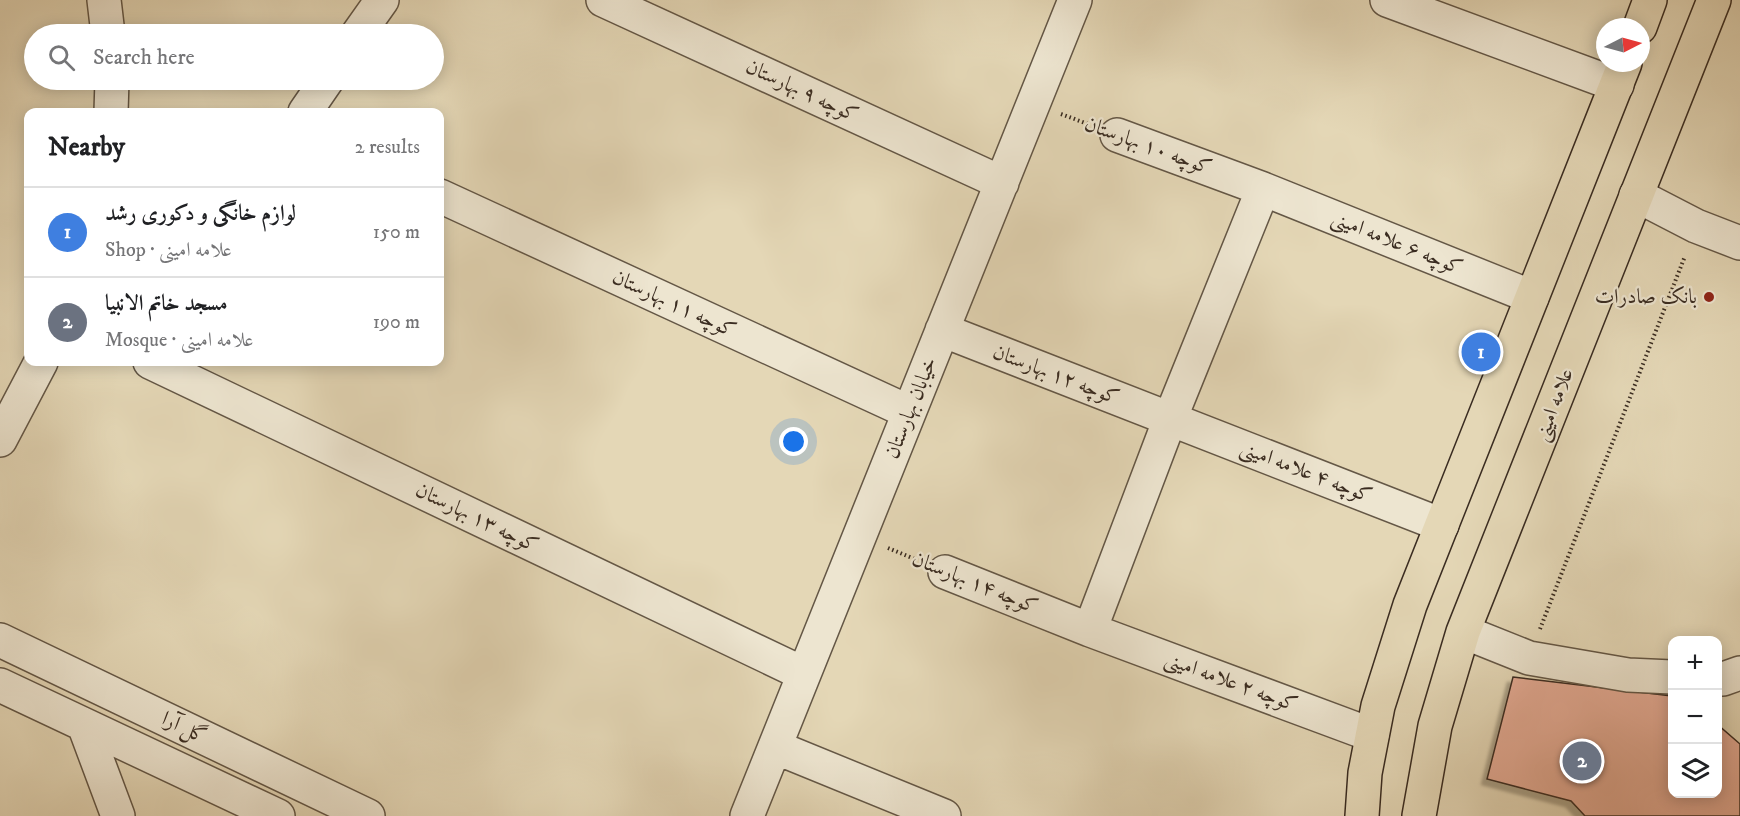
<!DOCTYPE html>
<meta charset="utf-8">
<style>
body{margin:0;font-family:"IM FELL DW Pica",Amiri,serif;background:#f2f2f2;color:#202124}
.controls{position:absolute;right:18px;bottom:18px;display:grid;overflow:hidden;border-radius:12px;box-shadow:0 3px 15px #0003}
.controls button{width:54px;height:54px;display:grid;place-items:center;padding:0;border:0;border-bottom:2px solid #e0e0e0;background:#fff;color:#202124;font:30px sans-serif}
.compass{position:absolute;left:1596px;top:18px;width:54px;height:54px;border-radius:50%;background:#fff;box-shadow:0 3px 15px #0003;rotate:84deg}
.you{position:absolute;left:794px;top:442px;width:21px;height:21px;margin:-15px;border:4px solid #fff;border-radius:50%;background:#1a73e8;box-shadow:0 0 0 9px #1a73e833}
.badge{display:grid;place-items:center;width:39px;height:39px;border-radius:50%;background:#8f2418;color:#fff;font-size:20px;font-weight:700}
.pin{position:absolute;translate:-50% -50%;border:3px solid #fff;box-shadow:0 2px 6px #0006}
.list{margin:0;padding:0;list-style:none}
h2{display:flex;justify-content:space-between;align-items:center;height:78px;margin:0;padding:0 24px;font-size:26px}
h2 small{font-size:20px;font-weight:400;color:#757577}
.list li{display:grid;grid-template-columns:39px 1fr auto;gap:18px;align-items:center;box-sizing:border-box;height:90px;padding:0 24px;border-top:2px solid #e0e0e0}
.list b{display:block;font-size:22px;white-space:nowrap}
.list p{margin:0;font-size:20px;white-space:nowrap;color:#757577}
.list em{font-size:20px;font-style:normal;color:#757577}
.icon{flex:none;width:33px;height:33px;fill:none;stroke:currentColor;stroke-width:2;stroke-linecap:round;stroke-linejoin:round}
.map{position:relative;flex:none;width:1740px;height:816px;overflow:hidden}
.search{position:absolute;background:#fff;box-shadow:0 3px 15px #0003;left:24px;top:24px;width:420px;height:66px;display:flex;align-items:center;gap:15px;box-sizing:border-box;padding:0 21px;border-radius:33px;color:#757577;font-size:22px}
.panel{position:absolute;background:#fff;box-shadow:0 3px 15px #0003;left:24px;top:108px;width:420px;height:258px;border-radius:12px}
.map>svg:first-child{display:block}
.building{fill:#e5ab95;stroke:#3a2c21;stroke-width:1.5;filter:url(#shadow)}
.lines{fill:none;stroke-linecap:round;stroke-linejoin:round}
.minor-casing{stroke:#645746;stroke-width:36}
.major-casing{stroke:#3a2c21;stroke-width:36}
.path{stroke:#3a2c21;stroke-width:4;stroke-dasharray:1.5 3;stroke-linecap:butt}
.minor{stroke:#ede5d0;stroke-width:33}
.major{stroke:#e4d7b6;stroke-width:33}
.poi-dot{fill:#8f2418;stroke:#ede5d0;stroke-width:2}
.labels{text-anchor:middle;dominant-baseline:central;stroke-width:4.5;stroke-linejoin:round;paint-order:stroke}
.street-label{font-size:21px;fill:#3a2c21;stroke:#ede5d0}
.poi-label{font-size:21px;fill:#3a2c21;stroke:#ede5d0;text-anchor:end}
</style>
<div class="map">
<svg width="1740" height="816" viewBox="0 0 1740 816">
<defs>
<filter id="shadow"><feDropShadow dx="-5.5" dy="5.5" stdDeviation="1.5" flood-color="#0004"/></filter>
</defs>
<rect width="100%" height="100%" fill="#e4d7b6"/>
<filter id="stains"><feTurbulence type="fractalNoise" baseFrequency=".00333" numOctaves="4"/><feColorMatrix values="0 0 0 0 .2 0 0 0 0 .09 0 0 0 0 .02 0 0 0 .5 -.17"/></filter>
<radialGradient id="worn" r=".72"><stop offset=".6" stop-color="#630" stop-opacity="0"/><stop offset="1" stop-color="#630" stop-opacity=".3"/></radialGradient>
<path class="building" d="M1513,677L1672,696V794H1718V725L1740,744V816H1585L1571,801L1487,779Z"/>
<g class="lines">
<g class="minor-casing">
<path id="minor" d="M104,0L108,34
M603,0L1002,183
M1387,0L1617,85
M358,34L382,0
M111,112L112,80
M305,112L327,80
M1117,135L1263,189L1532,297
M1636,195L1696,226L1740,243
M440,196L909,412
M942,330L1442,525
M150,362L804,674
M0,440L41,362
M945,572L1090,630L1372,735
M1090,630L1170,419L1263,189
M1464,632L1529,658L1628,675L1672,677
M0,640L368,816
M1718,679H1723L1740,673
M0,685L278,816
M84,725L118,816
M775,747L944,816
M747,816L1075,0"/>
</g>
<g class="major-casing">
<path id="major" d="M1640,27L1650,0
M1362,816L1365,773L1378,706L1410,605L1625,63
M1419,816L1435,726L1463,632L1714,0"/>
</g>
<path class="path" d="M1061,114L1088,124
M888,548L917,560
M1540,629L1685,256"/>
<use href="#minor" class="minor"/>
<use href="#major" class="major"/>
</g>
<circle class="poi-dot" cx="1709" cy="297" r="6"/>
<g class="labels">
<g class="street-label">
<text transform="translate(802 91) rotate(25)">کوچه ۹ بهارستان</text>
<text transform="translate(1148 146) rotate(20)">کوچه ۱۰ بهارستان</text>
<text transform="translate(1397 243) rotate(22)">کوچه ۶ علامه امینی</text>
<text transform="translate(674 304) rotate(25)">کوچه ۱۱ بهارستان</text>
<text transform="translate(1056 375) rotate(21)">کوچه ۱۲ بهارستان</text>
<text transform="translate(1554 405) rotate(-69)">علامه امینی</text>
<text transform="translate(911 408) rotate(-68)">خیابان بهارستان</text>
<text transform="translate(1306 472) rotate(21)">کوچه ۴ علامه امینی</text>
<text transform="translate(477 518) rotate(26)">کوچه ۱۳ بهارستان</text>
<text transform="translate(975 583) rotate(22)">کوچه ۱۴ بهارستان</text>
<text transform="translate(1231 682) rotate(20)">کوچه ۲ علامه امینی</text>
<text transform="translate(184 728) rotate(26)">گل آرا</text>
</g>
<g class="poi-label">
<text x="1697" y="297">بانک صادرات</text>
</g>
</g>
<rect width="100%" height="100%" filter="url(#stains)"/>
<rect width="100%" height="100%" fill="url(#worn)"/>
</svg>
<div class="controls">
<button>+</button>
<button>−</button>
<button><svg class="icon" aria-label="layers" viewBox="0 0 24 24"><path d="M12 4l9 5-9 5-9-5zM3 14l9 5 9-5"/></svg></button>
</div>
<svg class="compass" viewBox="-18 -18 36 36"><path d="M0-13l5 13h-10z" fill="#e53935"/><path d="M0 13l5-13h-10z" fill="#757577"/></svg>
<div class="you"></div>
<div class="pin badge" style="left:1481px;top:352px;background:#3f7fe0">1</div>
<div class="pin badge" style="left:1582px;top:761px;background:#6b7280">2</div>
<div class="search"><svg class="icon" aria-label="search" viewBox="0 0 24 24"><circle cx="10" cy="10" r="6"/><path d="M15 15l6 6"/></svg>Search here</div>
<section class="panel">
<h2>Nearby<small>2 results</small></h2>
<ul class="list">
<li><span class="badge" style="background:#3f7fe0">1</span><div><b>لوازم خانگی و دکوری رشد</b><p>Shop · علامه امینی</p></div><em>150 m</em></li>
<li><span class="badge" style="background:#6b7280">2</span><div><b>مسجد خاتم الانبیا</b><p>Mosque · علامه امینی</p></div><em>190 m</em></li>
</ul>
</section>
</div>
